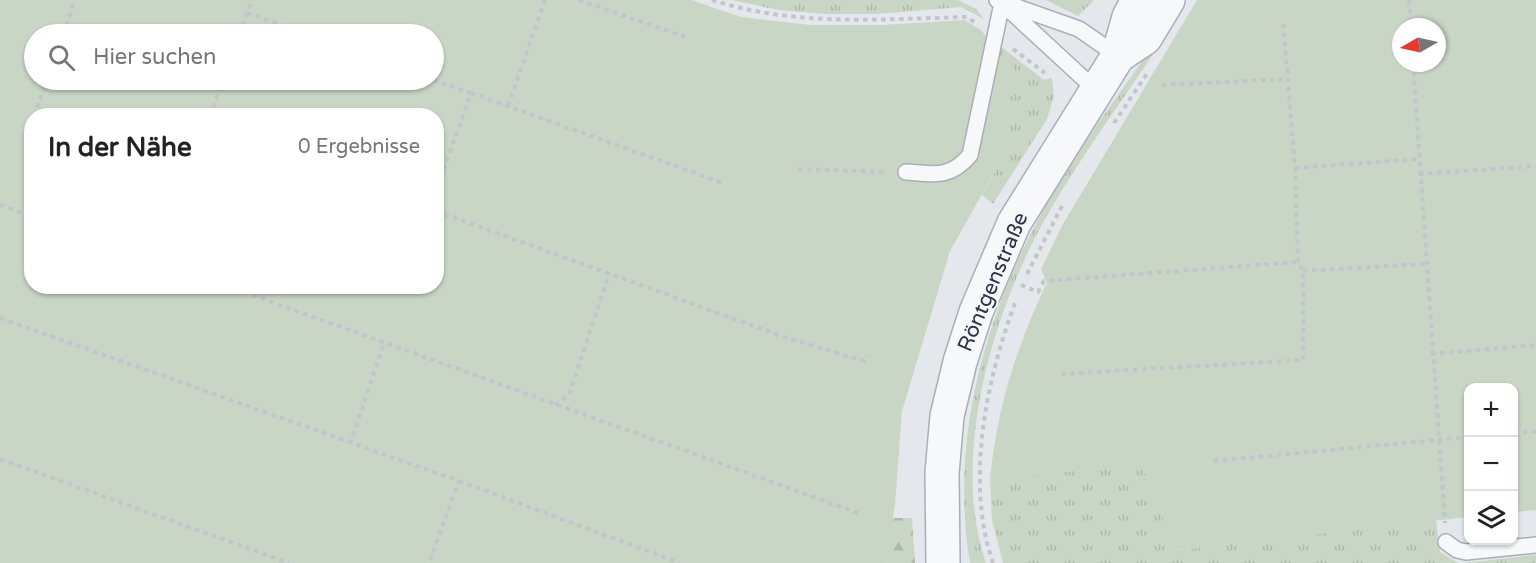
<!DOCTYPE html>
<html lang="de">
<meta charset="utf-8">
<style>
body{margin:0;font-family:"Varela Round",sans-serif;background:#f6f6f6;color:#222}
.controls{position:absolute;right:18px;bottom:18px;display:grid;overflow:hidden;border-radius:12px;box-shadow:0 2px 4px #0004}
.controls button{width:54px;height:54px;display:grid;place-items:center;padding:0;border:0;border-bottom:2px solid #e0e0e0;background:#fff;color:#222;font:30px sans-serif}
.compass{position:absolute;left:1392px;top:18px;width:54px;height:54px;border-radius:50%;background:#fff;box-shadow:0 2px 4px #0004;rotate:261deg}
.list{margin:0;padding:0;list-style:none}
h2{display:flex;justify-content:space-between;align-items:center;height:78px;margin:0;padding:0 24px;font-size:26px}
h2 small{font-size:20px;font-weight:400;color:#767676}
.icon{flex:none;width:33px;height:33px;fill:none;stroke:currentColor;stroke-width:2;stroke-linecap:round;stroke-linejoin:round}
.map{position:relative;flex:none;width:1536px;height:563px;overflow:hidden}
.search{position:absolute;background:#fff;box-shadow:0 2px 4px #0004;left:24px;top:24px;width:420px;height:66px;display:flex;align-items:center;gap:15px;box-sizing:border-box;padding:0 21px;border-radius:33px;color:#767676;font-size:22px}
.panel{position:absolute;background:#fff;box-shadow:0 2px 4px #0004;left:24px;top:108px;width:420px;height:186px;border-radius:24px}
.map>svg:first-child{display:block}
.grass{fill:url(#grass-tufts)}
.forest{fill:url(#forest-firs)}
.garden{fill:#c9d6c5;fill-rule:evenodd}
.lines{fill:none;stroke-linecap:round;stroke-linejoin:round}
.service-casing{stroke:#a9aeb7;stroke-width:18}
.tertiary-casing{stroke:#a9aeb7;stroke-width:36}
.path{stroke:#c2c5cb;stroke-width:4;stroke-dasharray:4.5 4.5;stroke-linecap:butt}
.service{stroke:#f7f8fa;stroke-width:15}
.tertiary{stroke:#f7f8fa;stroke-width:33}
.labels{text-anchor:middle;dominant-baseline:central;stroke-width:4.5;stroke-linejoin:round;paint-order:stroke}
.street-label{font-size:21px;fill:#2b3445;stroke:#f4f6f9}
</style>
<div class="map">
<svg width="1536" height="563" viewBox="0 0 1536 563">
<defs>
<pattern id="grass-tufts" width="24" height="20" patternUnits="userSpaceOnUse" patternTransform="scale(1.5)"><rect width="24" height="20" fill="#c9d6c5"/><path d="M3 7l-1-3M5 7V3M7 7l1-3M15 17l-1-3M17 17v-4M19 17l1-3" fill="none" stroke="#adb8ab"/></pattern>
<pattern id="forest-firs" width="22" height="20" patternUnits="userSpaceOnUse" patternTransform="scale(1.5)"><rect width="22" height="20" fill="#c9d6c5"/><path d="M5 1l3.5 6h-7zM16 11l3.5 6h-7z" fill="#adb8ab"/></pattern>
</defs>
<rect width="100%" height="100%" fill="#e4e7ec"/>
<path class="grass" d="M732,0H958L976,9L984,19L961,7L876,14H825L778,10Z
M1046,0H1094L1078,16Z
M1157,40L1159,45C1121,103 1078,160 1044,221C992,314 950,459 986,563H970C950,444 983,322 1039,218C1072,155 1117,98 1157,40Z
M1000,46L1044,80L1052,78L1054,96L1047,119L993,204L982,195L1000,162L997,53Z
M1141,464L1177,550L1436,520L1440,552L1458,563H1003L992,520L990,479Z
M1536,555V563H1464Z"/>
<path class="forest" d="M892,518H912L915,563H886Z"/>
<path class="garden" d="M0,0H691L741,17L810,25H882L965,20L982,31L997,53L1014,69L1000,162L950,251L902,411L895,504L886,563H0ZM34,34H434V80H34ZM32,116H436V286H32Z
M1197,0H1536V510L1514,512V388H1468V517L1176,550L1141,465L990,479C997,409 1016,347 1047,283L1041,269L1063,224ZM1401,27H1437V63H1401Z"/>
<g class="lines">
<g class="service-casing">
<path id="service" d="M997,0L1079,29L1118,56
M1006,7L1096,90
M906,172C934,174 950,179 970,155L1002,3
M1446,542L1457,550L1466,552L1536,545"/>
</g>
<g class="tertiary-casing">
<path id="tertiary" d="M1118,56L1145,38L1168,0
M943,563L942,473L947,416L960,362L976,312L1014,223L1118,56L1129,17L1138,0"/>
</g>
<path class="path" d="M579,0L685,37
M712,0C796,27 880,19 967,17L977,24
M1409,0L1411,27
M247,13L307,34
M63,34L75,0
M239,34L252,0
M1013,49L1045,73
M1413,63L1445,523
M433,80L471,93L436,191
M1162,85L1288,79
M471,93L723,183
M508,106L545,0
M34,116L47,80
M210,116L223,80
M1114,123L1148,72
M1295,168L1417,159
M798,169L887,172
M1419,174L1536,166
M0,205L32,216
M436,211L787,338L864,361L867,355
M1303,271L1425,264
M1027,274L1062,206
M1021,285L1038,292L1044,281L1298,262
M227,286L861,514
M0,318L459,481L429,563
M1431,354L1536,345
M1061,374L1303,360V271L1298,262L1295,168L1283,20
M555,405L569,395L609,274
M1514,433L1536,431
M350,444L384,343
M0,459L289,563
M1214,461L1468,437
M459,481L680,563
M993,563C965,482 986,381 1015,303"/>
<use href="#service" class="service"/>
<use href="#tertiary" class="tertiary"/>
</g>
<g class="labels">
<g class="street-label">
<text transform="translate(993 282) rotate(-67)">Röntgenstraße</text>
</g>
</g>
</svg>
<div class="controls">
<button>+</button>
<button>−</button>
<button><svg class="icon" aria-label="layers" viewBox="0 0 24 24"><path d="M12 4l9 5-9 5-9-5zM3 14l9 5 9-5"/></svg></button>
</div>
<svg class="compass" viewBox="-18 -18 36 36"><path d="M0-13l5 13h-10z" fill="#e53935"/><path d="M0 13l5-13h-10z" fill="#767676"/></svg>
<div class="search"><svg class="icon" aria-label="search" viewBox="0 0 24 24"><circle cx="10" cy="10" r="6"/><path d="M15 15l6 6"/></svg>Hier suchen</div>
<section class="panel">
<h2>In der Nähe<small>0 Ergebnisse</small></h2>
<ul class="list">
</ul>
</section>
</div>
